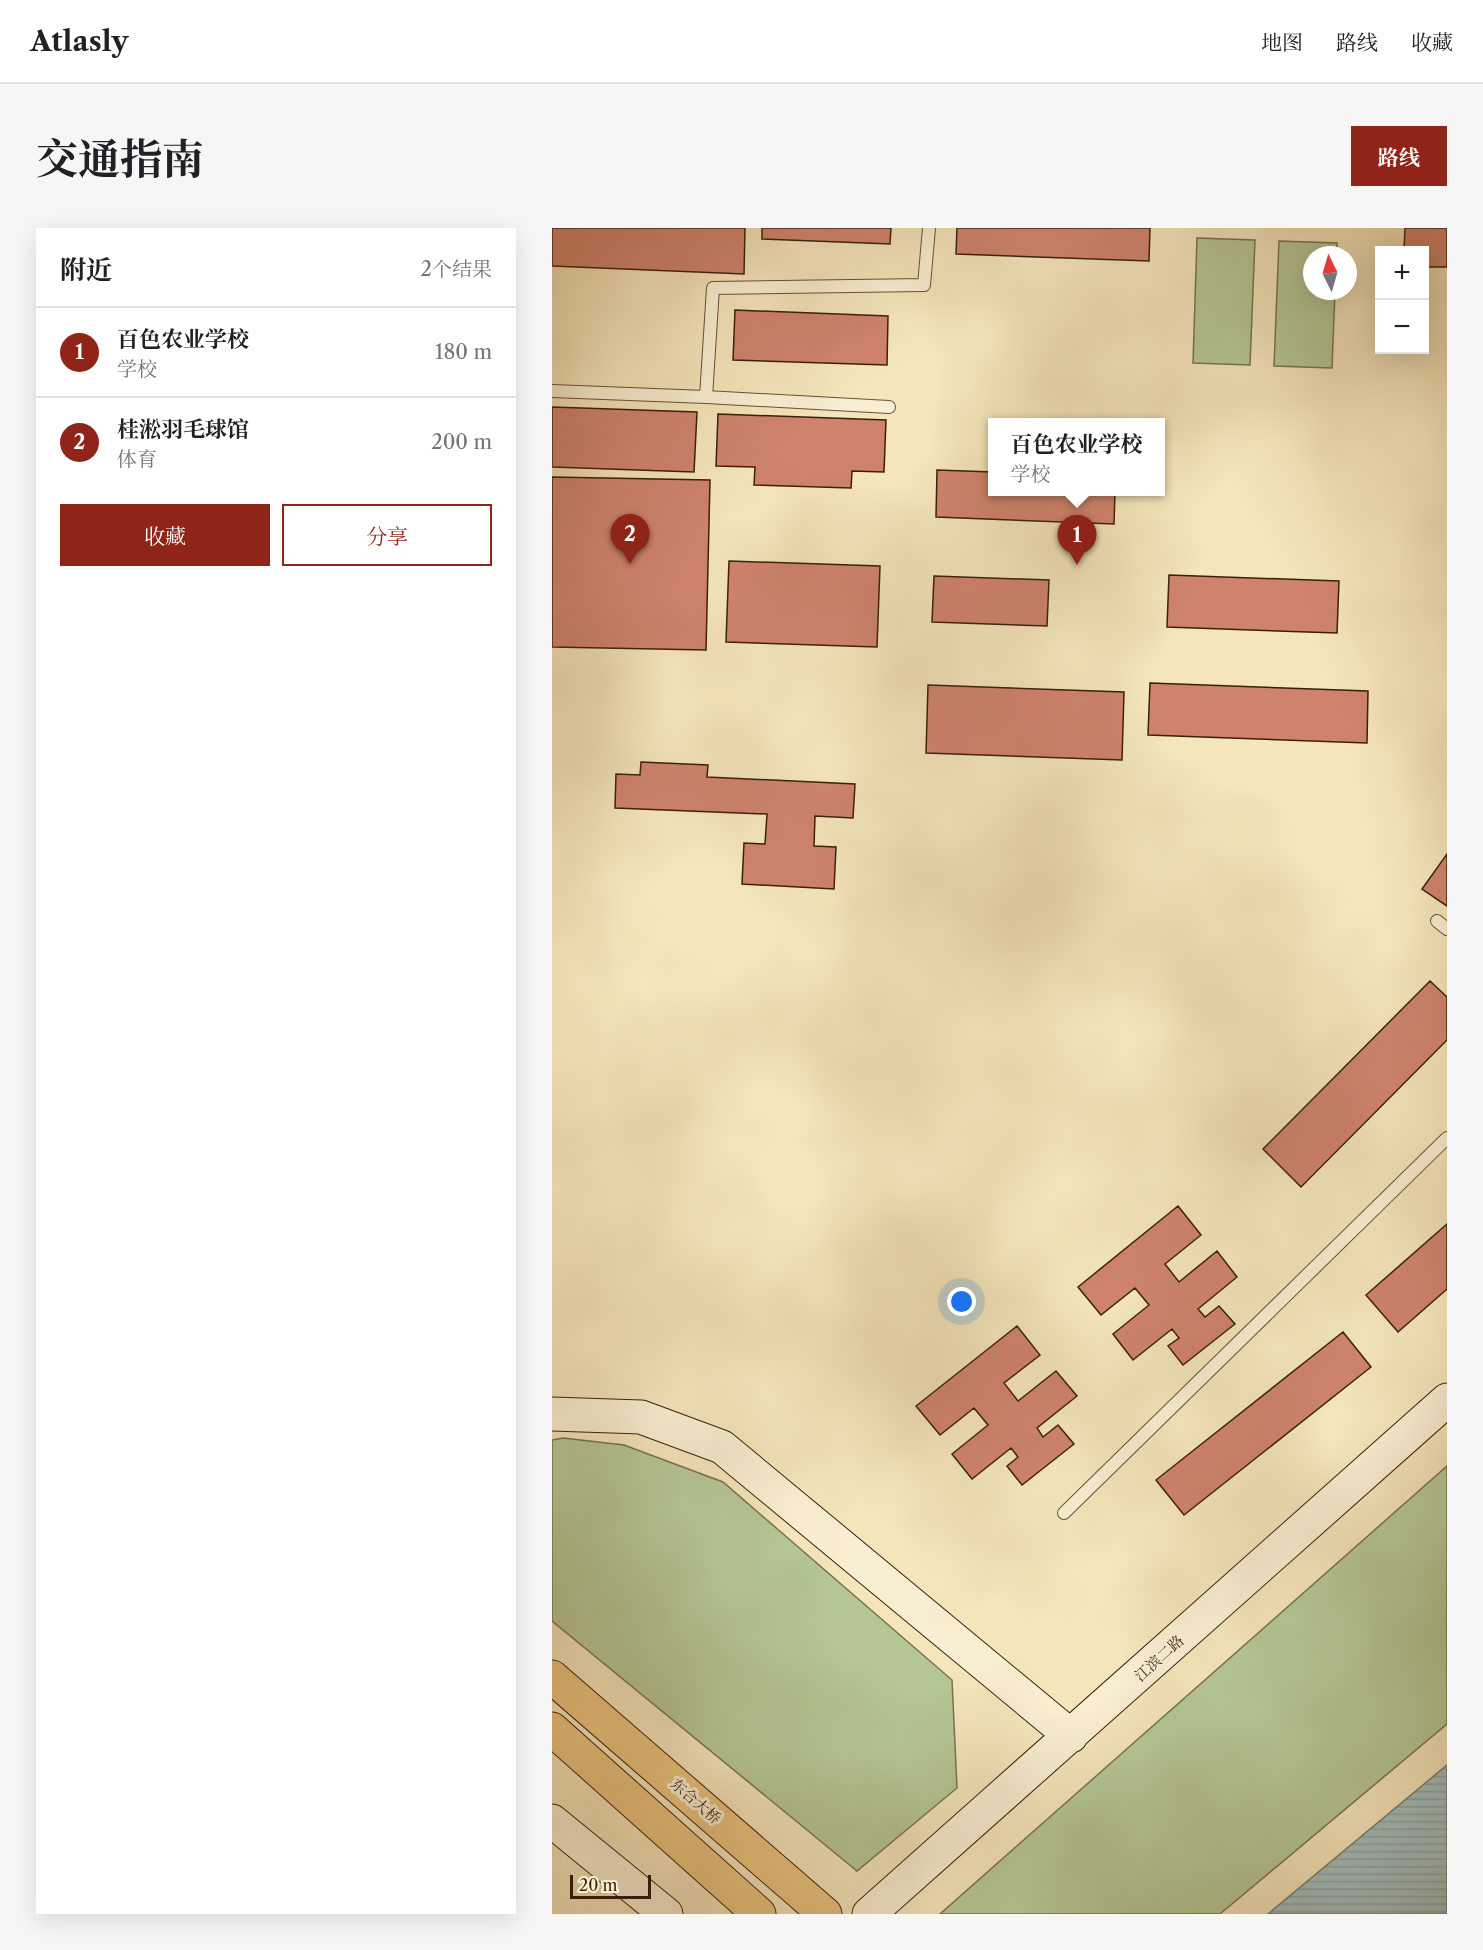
<!DOCTYPE html>
<html lang="zh">
<meta charset="utf-8">
<style>
body{margin:0;font-family:"Libre Caslon Text","Noto Serif SC",serif;background:#f6f6f6;color:#202124}
.controls{position:absolute;right:18px;top:18px;display:grid;overflow:hidden;border-radius:0px;box-shadow:0 6px 24px #0002}
.controls button{width:54px;height:54px;display:grid;place-items:center;padding:0;border:0;border-bottom:2px solid #e0e0e0;background:#fff;color:#202124;font:30px sans-serif}
.compass{position:absolute;left:751px;top:18px;width:54px;height:54px;border-radius:50%;background:#fff;box-shadow:0 6px 24px #0002;rotate:355deg}
.scale{position:absolute;left:18px;bottom:15px;width:81px;box-sizing:border-box;padding-left:6px;border:3px solid #3b1f0c;border-top:0;font-size:16px;line-height:21px;white-space:nowrap;color:#3b1f0c;-webkit-text-stroke:4px #f8eed2;paint-order:stroke}
.you{position:absolute;left:410px;top:1074px;width:21px;height:21px;margin:-15px;border:4px solid #fff;border-radius:50%;background:#1a73e8;box-shadow:0 0 0 9px #1a73e833}
.badge{display:grid;place-items:center;width:39px;height:39px;border-radius:50%;background:#8f2418;color:#fff;font-size:20px;font-weight:700}
.pin{position:absolute;translate:-50% -50px;filter:drop-shadow(0 2px 3px #0008)}
.pin::after{content:'';position:absolute;top:32px;width:21px;height:18px;background:inherit;clip-path:polygon(0 0,100% 0,50% 100%)}
.popup{position:absolute;left:436px;top:190px;width:177px;height:78px;box-sizing:border-box;display:grid;place-content:center;border-radius:0px;background:#fff;filter:drop-shadow(0 2px 4px #0005);font-size:20px;white-space:nowrap;color:#757577}
.popup b{font-size:22px;color:#202124}
.popup::after{content:'';position:absolute;left:50%;top:100%;margin-left:-12px;border:12px solid transparent;border-top-color:#fff}
.list{margin:0;padding:0;list-style:none}
h2{display:flex;justify-content:space-between;align-items:center;height:78px;margin:0;padding:0 24px;font-size:26px}
h2 small{font-size:20px;font-weight:400;color:#757577}
.list li{display:grid;grid-template-columns:39px 1fr auto;gap:18px;align-items:center;box-sizing:border-box;height:90px;padding:0 24px;border-top:2px solid #e0e0e0}
.list b{display:block;font-size:22px;white-space:nowrap}
.list p{margin:0;font-size:20px;white-space:nowrap;color:#757577}
.list em{font-size:20px;font-style:normal;color:#757577}
.actions{display:flex;gap:12px;padding:18px 24px}
.actions a{flex:1;padding:14px 0;border:2px solid #8f2418;border-radius:0px;text-align:center;font-size:21px;color:#8f2418}
.actions .main{background:#8f2418;color:#fff}
.map{position:relative;flex:none;width:895px;height:1686px;overflow:hidden;border-radius:0px}
header{display:flex;align-items:center;gap:36px;box-sizing:border-box;height:84px;padding:0 30px;background:#fff;border-bottom:2px solid #e0e0e0}
header strong{font-size:28px}
nav{display:flex;gap:33px;margin-inline-start:auto;font-size:21px}
.intro{display:flex;align-items:center;justify-content:space-between;box-sizing:border-box;height:144px;padding:0 36px}
h1{margin:0;font-size:42px}
.button{padding:15px 27px;border-radius:0px;background:#8f2418;color:#fff;font-size:21px;font-weight:700}
main{display:flex;gap:36px;padding:0 36px}
aside{flex:1;background:#fff;border-radius:0px;box-shadow:0 6px 24px #0002}
.map>svg:first-child{display:block}
.park{fill:#b5c695;stroke:#787250;stroke-width:1.5}
.water{fill:url(#water-rules);stroke:#787d75;stroke-width:1.5}
.building{fill:#cf836d;stroke:#3b1f0c;stroke-width:1.5}
.lines{fill:none;stroke-linecap:round;stroke-linejoin:round}
.lane-casing{stroke:#695038;stroke-width:14}
.secondary-casing{stroke:#3b1f0c;stroke-width:35}
.primary-casing{stroke:#3b1f0c;stroke-width:35}
.lane{stroke:#f8eed2;stroke-width:12}
.secondary{stroke:#f8eed2;stroke-width:33}
.primary{stroke:#eac27d;stroke-width:33}
.labels{text-anchor:middle;dominant-baseline:central;stroke-width:6;stroke-linejoin:round;paint-order:stroke}
.street-label{font-size:15px;fill:#3b1f0c;stroke:#f8eed2}
</style>
<header>
<strong>Atlasly</strong>
<nav><a>地图</a><a>路线</a><a>收藏</a></nav>
</header>
<div class="intro"><h1>交通指南</h1><a class="button">路线</a></div>
<main>
<aside>
<h2>附近<small>2个结果</small></h2>
<ul class="list">
<li><span class="badge">1</span><div><b>百色农业学校</b><p>学校</p></div><em>180 m</em></li>
<li><span class="badge">2</span><div><b>桂淞羽毛球馆</b><p>体育</p></div><em>200 m</em></li>
</ul>
<div class="actions"><a class="main">收藏</a><a>分享</a></div>
</aside>
<div class="map">
<svg width="895" height="1686" viewBox="0 0 895 1686">
<defs>
<pattern id="water-rules" width="6" height="5" patternUnits="userSpaceOnUse" patternTransform="scale(1.5)"><rect width="6" height="5" fill="#a1bcbb"/><path d="M0 2.5h6" fill="none" stroke="#8ca1a0"/></pattern>
</defs>
<rect width="100%" height="100%" fill="#f4e5ba"/>
<filter id="stains"><feTurbulence type="fractalNoise" baseFrequency=".00333" numOctaves="4"/><feColorMatrix values="0 0 0 0 .2 0 0 0 0 .09 0 0 0 0 .02 0 0 0 .5 -.17"/></filter>
<radialGradient id="worn" r=".72"><stop offset=".6" stop-color="#630" stop-opacity="0"/><stop offset="1" stop-color="#630" stop-opacity=".3"/></radialGradient>
<path class="park" d="M645,10L703,12L698,137L641,135Z
M727,13L785,15V27H760V63H783L780,140L722,138Z
M11,1210L72,1217L171,1254L400,1452L405,1560L305,1643L0,1393V1212Z
M895,1238V1496L668,1686H388Z"/>
<path class="water" d="M895,1537V1686H716Z"/>
<path class="building" d="M0,0H193L192,46L0,38Z
M210,0H339L338,16L210,11Z
M405,0H598L597,33L404,26Z
M853,0H895V39H872V22H852Z
M183,82L336,88L335,137L181,132Z
M0,179L145,184L142,244L0,239Z
M166,186L334,192L332,244L300,243L299,260L202,257L203,239L164,238Z
M385,242L441,244V264H563L562,296L384,289Z
M0,249L158,252L154,422L0,419Z
M177,333L328,338L325,419L174,414Z
M617,347L787,353L785,405L615,399Z
M382,348L497,352L495,398L380,394Z
M598,455L816,463L815,515L596,507Z
M376,457L572,464L570,532L374,525Z
M89,534L156,537L155,549L303,556L301,590L263,588L262,618L284,619L282,661L190,656L192,615L213,616L215,586L63,580L64,546L88,547Z
M895,626V678L870,661Z
M878,753L895,769V812L749,959L711,921Z
M626,978L649,1007L613,1036L627,1054L665,1023L685,1049L646,1081L653,1089L667,1078L683,1096L631,1137L616,1118L627,1110L620,1101L581,1132L561,1106L597,1077L583,1060L549,1087L526,1059Z
M895,996V1061L846,1104L814,1067Z
M465,1098L488,1127L452,1155L466,1173L504,1143L525,1168L485,1200L491,1209L506,1197L522,1216L470,1257L455,1238L466,1229L459,1220L420,1251L400,1226L436,1197L422,1180L388,1207L364,1178Z
M791,1104L819,1139L632,1287L604,1252Z"/>
<g class="lines">
<g class="lane-casing">
<path id="lane" d="M0,163L154,169L161,60L372,57L377,0
M154,169L337,179
M885,693L895,701
M512,1285L895,910"/>
</g>
<g class="secondary-casing">
<path id="secondary" d="M0,1186L89,1189L170,1219L519,1508
M0,1593L114,1686
M317,1686L895,1172"/>
</g>
<g class="primary-casing">
<path id="primary" d="M0,1449L273,1686
M0,1501L207,1686"/>
</g>
<use href="#lane" class="lane"/>
<use href="#secondary" class="secondary"/>
<use href="#primary" class="primary"/>
</g>
<g class="labels">
<g class="street-label">
<text transform="translate(607 1430) rotate(-42)">江滨二路</text>
<text transform="translate(144 1573) rotate(41)">东合大桥</text>
</g>
</g>
<rect width="100%" height="100%" filter="url(#stains)"/>
<rect width="100%" height="100%" fill="url(#worn)"/>
</svg>
<div class="controls">
<button>+</button>
<button>−</button>
</div>
<svg class="compass" viewBox="-18 -18 36 36"><path d="M0-13l5 13h-10z" fill="#e53935"/><path d="M0 13l5-13h-10z" fill="#757577"/></svg>
<div class="scale">20 m</div>
<div class="you"></div>
<div class="pin badge" style="left:525px;top:337px">1</div>
<div class="popup"><b>百色农业学校</b>学校</div>
<div class="pin badge" style="left:78px;top:336px">2</div>
</div>
</main>
